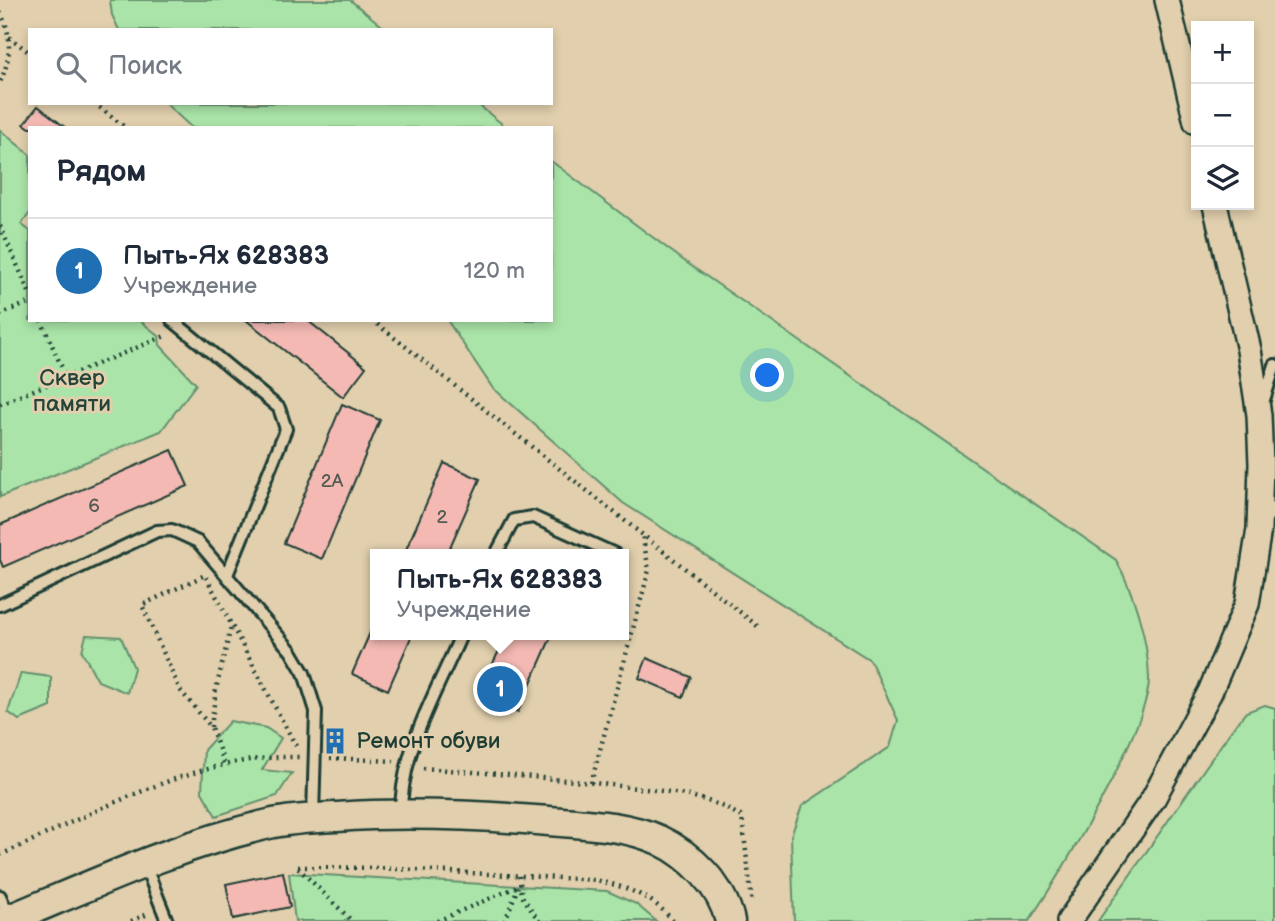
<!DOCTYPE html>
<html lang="ru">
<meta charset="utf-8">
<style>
body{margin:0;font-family:"Balsamiq Sans",sans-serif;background:#f2f2f3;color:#1f2937}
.controls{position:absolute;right:21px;top:21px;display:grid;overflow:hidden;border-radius:0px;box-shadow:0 4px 10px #0003}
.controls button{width:63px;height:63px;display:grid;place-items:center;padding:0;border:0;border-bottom:2px solid #e0e1e3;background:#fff;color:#1f2937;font:35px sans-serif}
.you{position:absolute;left:768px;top:376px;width:24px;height:24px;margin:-18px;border:5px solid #fff;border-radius:50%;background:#1a73e8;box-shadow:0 0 0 10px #1a73e833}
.badge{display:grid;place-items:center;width:46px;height:46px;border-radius:50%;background:#1f6fb2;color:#fff;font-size:23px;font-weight:700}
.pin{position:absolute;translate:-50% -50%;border:4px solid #fff;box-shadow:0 2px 7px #0006}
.popup{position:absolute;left:370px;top:549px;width:259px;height:91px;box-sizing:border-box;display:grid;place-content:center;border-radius:0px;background:#fff;filter:drop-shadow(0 2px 5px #0005);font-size:23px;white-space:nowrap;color:#747a83}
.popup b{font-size:26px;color:#1f2937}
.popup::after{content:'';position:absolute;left:50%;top:100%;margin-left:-14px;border:14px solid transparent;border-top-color:#fff}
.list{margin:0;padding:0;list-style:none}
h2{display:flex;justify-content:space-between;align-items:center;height:91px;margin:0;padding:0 28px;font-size:30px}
h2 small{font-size:23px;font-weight:400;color:#747a83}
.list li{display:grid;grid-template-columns:46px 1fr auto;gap:21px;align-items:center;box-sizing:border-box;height:105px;padding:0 28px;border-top:2px solid #e0e1e3}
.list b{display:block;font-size:26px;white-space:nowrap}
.list p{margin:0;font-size:23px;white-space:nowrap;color:#747a83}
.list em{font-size:23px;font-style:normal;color:#747a83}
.icon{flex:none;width:38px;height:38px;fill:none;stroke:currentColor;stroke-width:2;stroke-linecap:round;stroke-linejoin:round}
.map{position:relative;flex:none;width:1275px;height:921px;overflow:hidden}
.search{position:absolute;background:#fff;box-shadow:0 4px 10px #0003;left:28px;top:28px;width:525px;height:77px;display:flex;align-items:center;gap:18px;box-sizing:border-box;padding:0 24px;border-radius:0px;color:#747a83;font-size:26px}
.panel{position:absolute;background:#fff;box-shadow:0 4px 10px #0003;left:28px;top:126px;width:525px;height:196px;border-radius:0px}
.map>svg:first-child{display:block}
.green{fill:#aae4a8;stroke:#64906e;stroke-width:2}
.building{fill:#f4b9b3;stroke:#1f3d34;stroke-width:2}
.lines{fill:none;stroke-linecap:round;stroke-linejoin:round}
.service-casing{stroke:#1f3d34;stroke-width:16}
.minor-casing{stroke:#1f3d34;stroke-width:28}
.tertiary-casing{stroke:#1f3d34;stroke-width:33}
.path{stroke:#1f3d34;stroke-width:4.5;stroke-dasharray:2 5;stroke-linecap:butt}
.service{stroke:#e1cfad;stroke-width:10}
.minor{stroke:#e1cfad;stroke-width:23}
.tertiary{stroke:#e1cfad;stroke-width:28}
.labels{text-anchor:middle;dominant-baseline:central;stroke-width:6;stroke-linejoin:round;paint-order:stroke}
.number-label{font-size:19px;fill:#545c54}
.park-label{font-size:23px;fill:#26453a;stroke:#e1cfad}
.poi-label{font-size:23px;fill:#1f3d34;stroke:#e1cfad;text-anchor:start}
</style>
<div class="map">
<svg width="1275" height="921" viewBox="0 0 1275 921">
<rect width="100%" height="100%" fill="#e1cfad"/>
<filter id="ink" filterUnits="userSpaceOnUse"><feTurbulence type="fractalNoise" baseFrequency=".0143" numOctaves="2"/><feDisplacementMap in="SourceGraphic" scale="14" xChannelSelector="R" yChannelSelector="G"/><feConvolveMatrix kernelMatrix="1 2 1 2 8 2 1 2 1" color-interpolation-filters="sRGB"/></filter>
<g filter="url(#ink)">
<path class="green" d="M110,0H350L387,30H119L112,15Z
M165,103H476L507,128H192Z
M0,130L30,155V213L21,224L30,231V320H139L159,336L160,345L196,384L161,431L0,497Z
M551,161L687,263L1116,560C1134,593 1148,639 1149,678C1150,727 1059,876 1029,921H794L791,836L802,806L890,747L898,720L870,660L623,503L492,387L447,320H551Z
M86,635L121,637L134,668L127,693L98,681L82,651Z
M21,673L51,677V707L19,720L8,712Z
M1265,705L1275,708V921H1098L1233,728L1246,712Z
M230,721L266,728L281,738L262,770L292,773L277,796L216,816L202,792L204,750Z
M289,873L607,891L636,904L656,921H295Z"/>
<path class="building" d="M38,106L66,128H30L24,124Z
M246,320H307L366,367L343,397Z
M342,404L380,420L322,559L284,543Z
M172,450L188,486L3,567L0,560V525Z
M444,463L480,479L447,554H404Z
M376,619V635H412L388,690L352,674Z
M506,635H552L518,712L479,694Z
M647,658L691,677L683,697L639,678Z
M329,732L341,733V751L329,750Z
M283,872L290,907L233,919L226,884Z"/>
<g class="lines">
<g class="service-casing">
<path id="service" d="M172,320L279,408L286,429L227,575
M1263,403L1275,365
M1262,524L1275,507
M496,554L514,520L533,517L615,554
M0,605L157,531L172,530L198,542L291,651L304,673L316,711L313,816
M401,813C401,750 437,691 461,635
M145,865L167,921
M0,896L10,919"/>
</g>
<g class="minor-casing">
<path id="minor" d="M1167,0L1196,122
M1069,921L1153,799L1210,692L1247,604L1259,529L1261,464L1259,415L1249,350L1215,205"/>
</g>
<g class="tertiary-casing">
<path id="tertiary" d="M5,921C92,885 177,845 269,824C291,819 315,818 337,817C409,812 478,815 549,821C585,824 626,825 659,840C691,855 722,886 730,921"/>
</g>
<path class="path" d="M0,12C13,35 11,59 0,82
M9,37L30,53
M94,103L126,128
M0,226L30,294
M0,315L30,302
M41,320L66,377
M372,320L760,628
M0,404L165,336
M211,727L216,689L231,627
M330,758L394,761
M224,763L211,727L180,690L142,605L205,575L298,750
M423,768C487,773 549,778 612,785C657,791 703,792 742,817L752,903
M591,783L649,570L642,534
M0,855C94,814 196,754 300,757
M298,867L379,868L596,880C626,887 653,896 673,921
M298,868L352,921
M519,876L522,896L539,921
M131,921L148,914
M437,921L519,886
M505,921L518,887"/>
<use href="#service" class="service"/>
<use href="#minor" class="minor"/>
<use href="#tertiary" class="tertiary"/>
</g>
</g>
<defs>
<g id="building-bare" transform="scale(2.1)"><path d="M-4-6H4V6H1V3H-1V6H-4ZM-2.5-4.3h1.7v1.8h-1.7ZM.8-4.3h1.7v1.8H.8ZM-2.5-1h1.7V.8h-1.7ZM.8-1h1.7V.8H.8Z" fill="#1f6fb2" stroke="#e1cfad" stroke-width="2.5" paint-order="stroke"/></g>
</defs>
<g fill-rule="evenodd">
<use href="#building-bare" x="335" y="741"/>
</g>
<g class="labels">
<g class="number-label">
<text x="332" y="481">2А</text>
<text x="94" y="506">6</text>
<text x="442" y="517">2</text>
</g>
<g class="park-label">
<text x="72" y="378">Сквер<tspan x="72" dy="26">памяти</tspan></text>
</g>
<g class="poi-label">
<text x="356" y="741">Ремонт обуви</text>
</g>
</g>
</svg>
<div class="controls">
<button>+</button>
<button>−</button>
<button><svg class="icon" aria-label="layers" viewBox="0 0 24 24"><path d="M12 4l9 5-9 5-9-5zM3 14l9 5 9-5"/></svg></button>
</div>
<div class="you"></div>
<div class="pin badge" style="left:500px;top:689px">1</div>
<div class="popup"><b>Пыть-Ях 628383</b>Учреждение</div>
<div class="search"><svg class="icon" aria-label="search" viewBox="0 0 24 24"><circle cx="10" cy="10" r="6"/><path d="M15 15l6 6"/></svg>Поиск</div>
<section class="panel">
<h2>Рядом<small></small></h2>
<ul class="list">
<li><span class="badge">1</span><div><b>Пыть-Ях 628383</b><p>Учреждение</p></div><em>120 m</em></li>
</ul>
</section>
</div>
